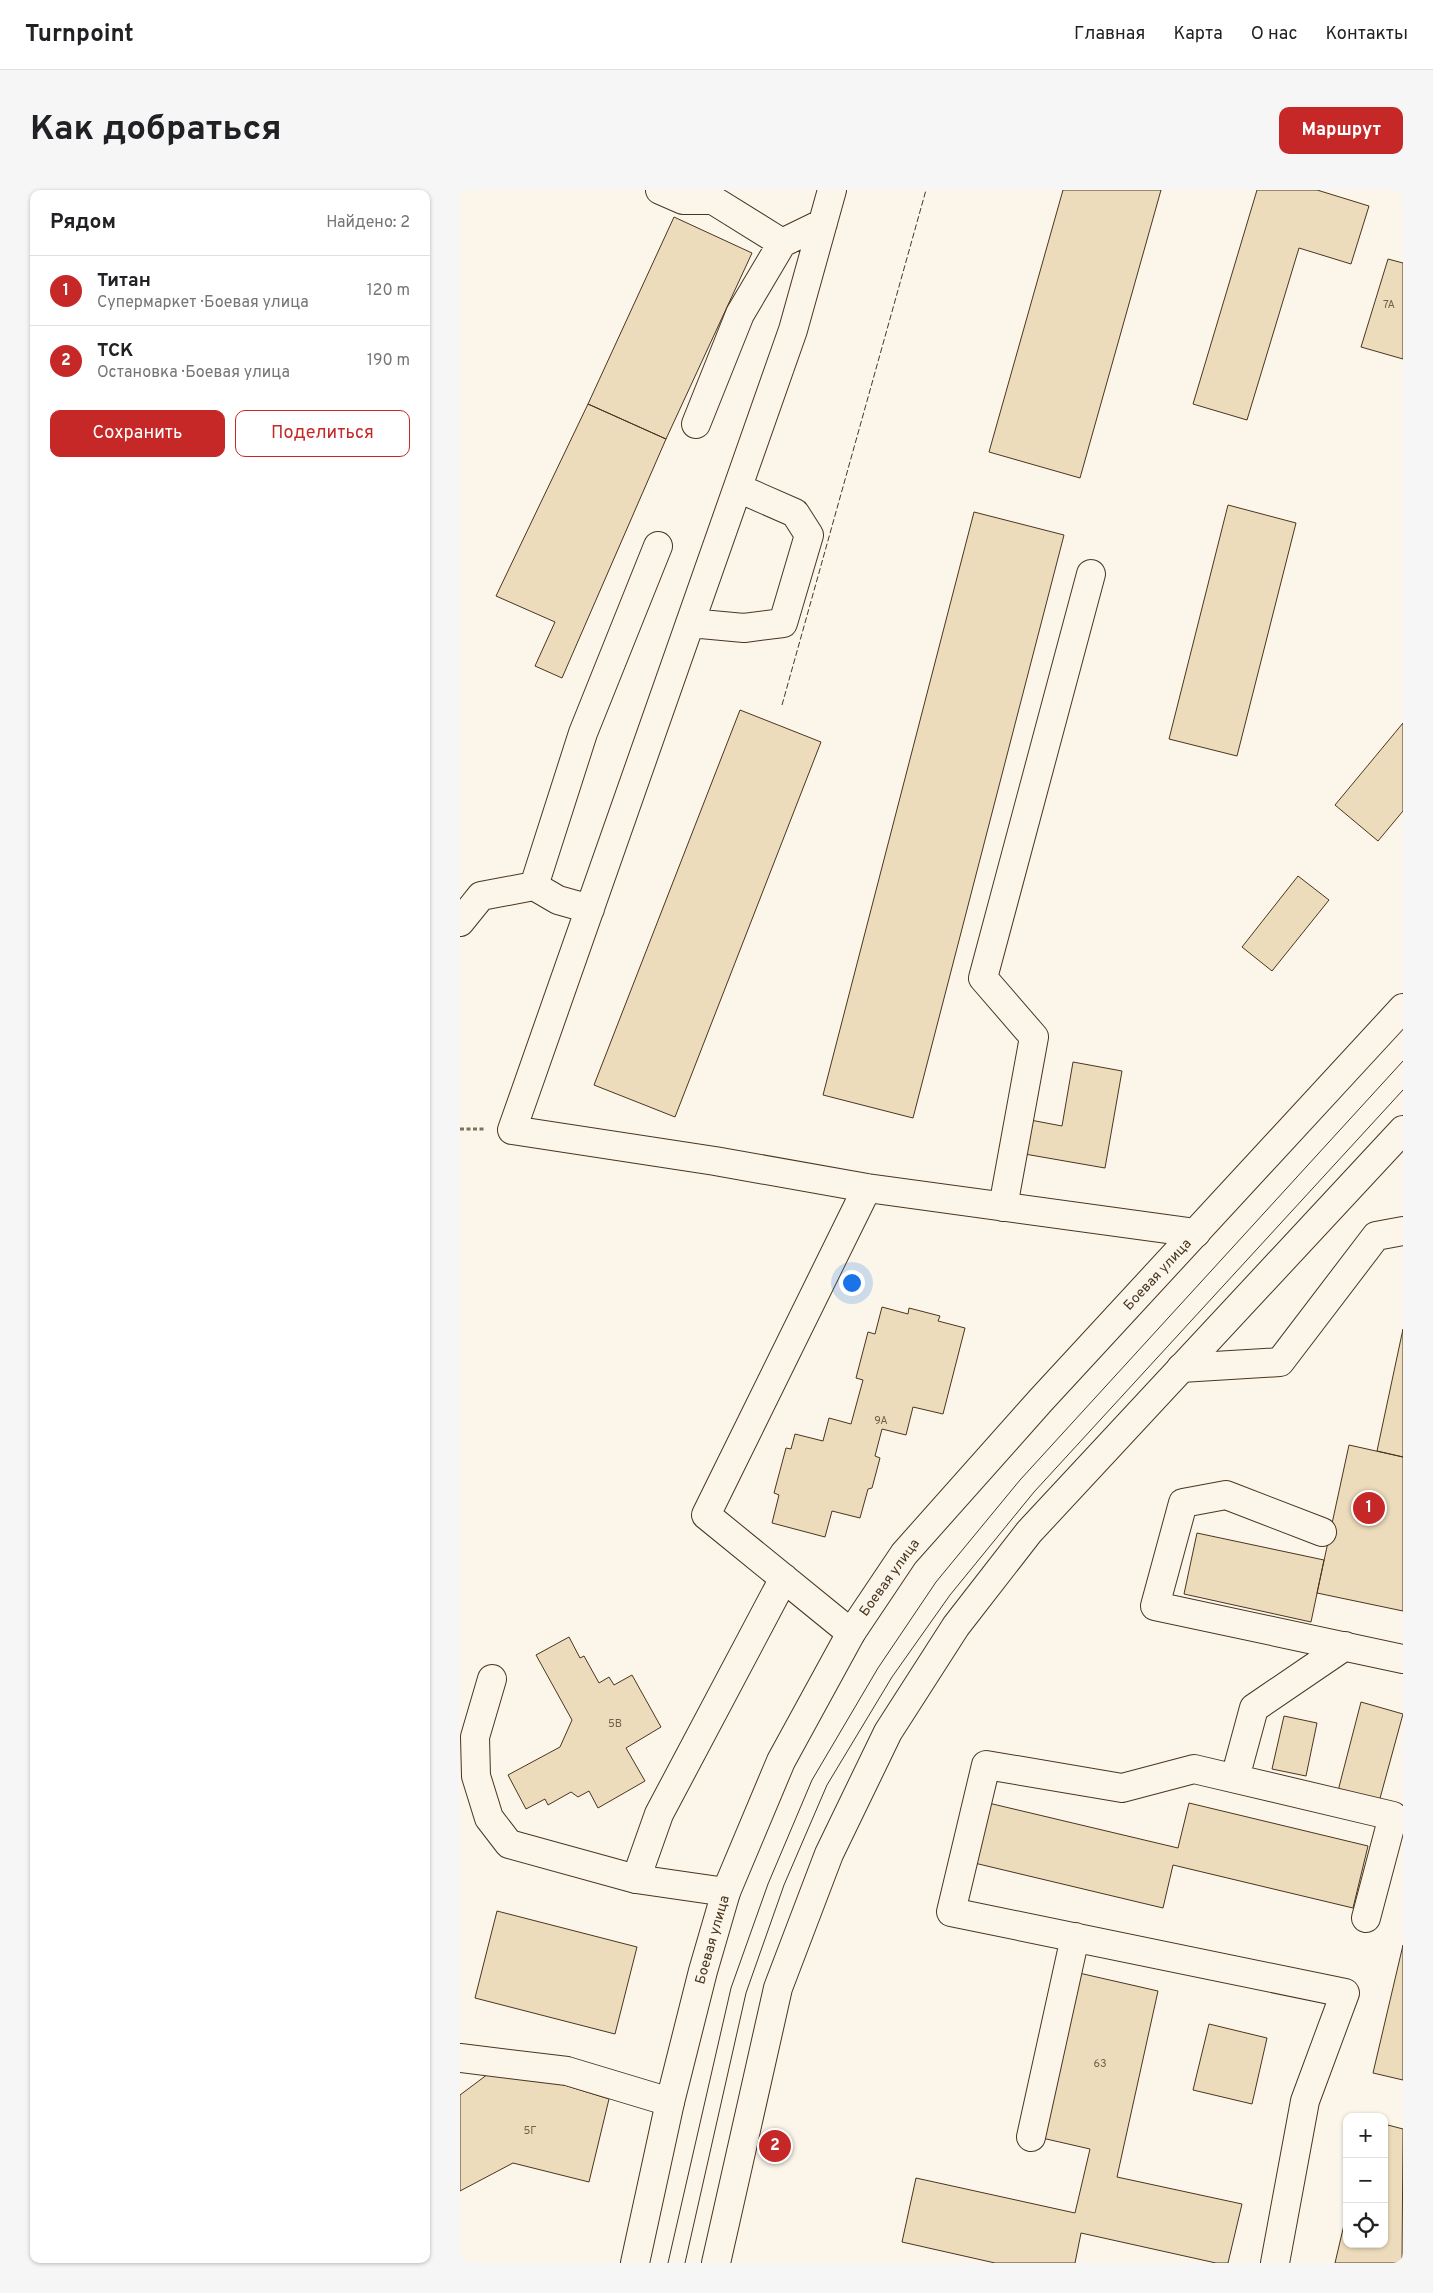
<!DOCTYPE html>
<html lang="ru">
<meta charset="utf-8">
<style>
body{margin:0;font-family:Overpass,sans-serif;background:#f6f6f6;color:#202124}
.controls{position:absolute;right:15px;bottom:15px;display:grid;overflow:hidden;border-radius:10px;box-shadow:0 1px 4px #0004}
.controls button{width:45px;height:45px;display:grid;place-items:center;padding:0;border:0;border-bottom:1px solid #e0e0e0;background:#fff;color:#202124;font:25px sans-serif}
.you{position:absolute;left:391px;top:1092px;width:18px;height:18px;margin:-12px;border:4px solid #fff;border-radius:50%;background:#1a73e8;box-shadow:0 0 0 8px #1a73e833}
.badge{display:grid;place-items:center;width:32px;height:32px;border-radius:50%;background:#c62828;color:#fff;font-size:16px;font-weight:700}
.pin{position:absolute;translate:-50% -50%;border:2px solid #fff;box-shadow:0 1px 5px #0006}
.list{margin:0;padding:0;list-style:none}
h2{display:flex;justify-content:space-between;align-items:center;height:65px;margin:0;padding:0 20px;font-size:21px}
h2 small{font-size:16px;font-weight:400;color:#757577}
.list li{display:grid;grid-template-columns:32px 1fr auto;gap:15px;align-items:center;box-sizing:border-box;height:70px;padding:0 20px;border-top:1px solid #e0e0e0}
.list b{display:block;font-size:19px;white-space:nowrap}
.list p{margin:0;font-size:16px;white-space:nowrap;color:#757577}
.list em{font-size:16px;font-style:normal;color:#757577}
.actions{display:flex;gap:10px;padding:15px 20px}
.actions a{flex:1;padding:11px 0;border:1px solid #c62828;border-radius:10px;text-align:center;font-size:18px;color:#c62828}
.actions .main{background:#c62828;color:#fff}
.icon{flex:none;width:28px;height:28px;fill:none;stroke:currentColor;stroke-width:2;stroke-linecap:round;stroke-linejoin:round}
.map{position:relative;flex:none;width:943px;height:2073px;overflow:hidden;border-radius:10px}
header{display:flex;align-items:center;gap:30px;box-sizing:border-box;height:70px;padding:0 25px;background:#fff;border-bottom:1px solid #e0e0e0}
header strong{font-size:24px}
nav{display:flex;gap:28px;margin-inline-start:auto;font-size:18px}
.intro{display:flex;align-items:center;justify-content:space-between;box-sizing:border-box;height:120px;padding:0 30px}
h1{margin:0;font-size:35px}
.button{padding:12px 22px;border-radius:10px;background:#c62828;color:#fff;font-size:18px;font-weight:700}
main{display:flex;gap:30px;padding:0 30px}
aside{flex:1;background:#fff;border-radius:10px;box-shadow:0 1px 4px #0004}
.map>svg:first-child{display:block}
.building{fill:#ecdcbc;stroke:#4a3520}
.lines{fill:none;stroke-linecap:round;stroke-linejoin:round}
.minor-casing{stroke:#4a3520;stroke-width:30}
.major-casing{stroke:#4a3520;stroke-width:30}
.path{stroke:#7f6f5c;stroke-width:3;stroke-dasharray:4 2.5;stroke-linecap:butt}
.minor{stroke:#fbf6e9;stroke-width:28}
.major{stroke:#fbf6e9;stroke-width:28}
.tram{stroke:#4a3520;stroke-width:1}
.fence{stroke:#4a3520;stroke-width:1;stroke-dasharray:6 2.5;stroke-linecap:butt}
.labels{text-anchor:middle;dominant-baseline:central;stroke-width:4;stroke-linejoin:round;paint-order:stroke}
.number-label{font-size:11px;fill:#725f47}
.street-label{font-size:14px;fill:#4a3520;stroke:#fbf6e9}
</style>
<header>
<strong>Turnpoint</strong>
<nav><a>Главная</a><a>Карта</a><a>О нас</a><a>Контакты</a></nav>
</header>
<div class="intro"><h1>Как добраться</h1><a class="button">Маршрут</a></div>
<main>
<aside>
<h2>Рядом<small>Найдено: 2</small></h2>
<ul class="list">
<li><span class="badge">1</span><div><b>Титан</b><p>Супермаркет · Боевая улица</p></div><em>120 m</em></li>
<li><span class="badge">2</span><div><b>ТСК</b><p>Остановка · Боевая улица</p></div><em>190 m</em></li>
</ul>
<div class="actions"><a class="main">Сохранить</a><a>Поделиться</a></div>
</aside>
<div class="map">
<svg width="943" height="2073" viewBox="0 0 943 2073">
<rect width="100%" height="100%" fill="#fbf6e9"/>
<path class="building" d="M603,0H701L620,288L529,262Z
M797,0H857L909,16L891,74L839,58L787,230L733,214Z
M214,27L292,63L206,249L128,214Z
M928,69L943,73V169L901,157Z
M128,214L206,249L102,488L75,476L95,432L36,406Z
M768,315L836,333L777,566L709,549Z
M514,322L604,345L453,928L363,905Z
M280,520L361,552L215,927L134,895Z
M943,533V621L918,651L875,615Z
M838,686L869,710L812,781L782,757Z
M613,872L662,881L645,978L559,963L565,929L602,936Z
M422,1117L448,1124L449,1118L480,1126L478,1131L505,1138L483,1224L453,1217L446,1245L422,1239L415,1266L420,1268L412,1298L408,1299L400,1328L372,1321L365,1347L312,1333L319,1305L314,1303L326,1258L331,1259L335,1244L363,1251L369,1228L391,1234L403,1190L396,1188L408,1142L415,1144Z
M943,1139V1267L917,1261Z
M889,1255L943,1267V1421L857,1403Z
M737,1343L864,1370L851,1432L724,1404Z
M109,1447L120,1468L124,1466L139,1493L149,1487L154,1495L172,1485L201,1537L166,1558L185,1591L138,1618L129,1601L118,1607L111,1602L88,1615L85,1609L66,1619L48,1585L100,1557L112,1530L76,1465Z
M901,1512L943,1524L919,1612L878,1601Z
M824,1526L857,1533L846,1586L812,1579Z
M520,1611L718,1658L729,1613L908,1656L893,1718L713,1675L703,1718L506,1671Z
M37,1721L177,1757L155,1844L15,1808Z
M943,1755V1890L913,1883Z
M619,1783L698,1801L657,1987L782,2014L768,2073H756L621,2043L615,2073H535L442,2052L456,1988L615,2023L630,1959L582,1948Z
M749,1834L807,1848L792,1914L733,1900Z
M40,1875L149,1909L129,1992L53,1973L0,2001V1905Z
M924,1934L943,1939L942,2073H875L887,2022V2054H924Z"/>
<g class="lines">
<g class="minor-casing">
<path id="minor" d="M200,0L223,10H253L322,53
M372,0L333,140L52,940L255,971L407,998L736,1043
M236,234L280,124L322,53L363,33
M230,433L284,438L323,433L349,345L335,323L278,298
M130,719L98,710L74,696L123,543L198,356
M0,732L21,706L74,696
M543,1017L574,847L523,788L631,384
M721,1178L820,1172L916,1046L943,1041
M862,1342L766,1305L723,1313L695,1416L943,1469
M391,1443L246,1325L407,998
M32,1489L15,1547L16,1586L29,1628L49,1654L176,1689L266,1702
M775,1588L794,1518L885,1456
M176,1689L199,1624L324,1388
M0,1868L107,1881L210,1912
M571,1947L615,1747
M815,2073L845,1911L885,1803L491,1722L526,1575L662,1598L734,1579L933,1626L906,1728"/>
</g>
<g class="major-casing">
<path id="major" d="M175,2073L210,1912L243,1781L266,1702L321,1571L391,1443L444,1364L581,1210L943,818
M256,2073L318,1798L369,1664L428,1542L496,1436L569,1342L943,940"/>
</g>
<path class="path" d="M0,939H24"/>
<use href="#minor" class="minor"/>
<use href="#major" class="major"/>
<path class="tram" d="M208,2073L271,1798L308,1694L352,1590L418,1478L476,1392L560,1290L943,871
M225,2073L286,1803L324,1695L367,1595L432,1487L490,1405L574,1302L943,900"/>
<path class="fence" d="M322,515L466,0"/>
</g>
<g class="labels">
<g class="number-label">
<text x="929" y="115">7А</text>
<text x="421" y="1231">9А</text>
<text x="155" y="1534">5В</text>
<text x="640" y="1874">63</text>
<text x="70" y="1941">5Г</text>
</g>
<g class="street-label">
<text transform="translate(698 1085) rotate(-47)">Боевая улица</text>
<text transform="translate(430 1388) rotate(-54)">Боевая улица</text>
<text transform="translate(253 1750) rotate(-74)">Боевая улица</text>
</g>
</g>
</svg>
<div class="controls">
<button>+</button>
<button>−</button>
<button><svg class="icon" aria-label="locate" viewBox="0 0 24 24"><circle cx="12" cy="12" r="6"/><path d="M12 2v4M12 18v4M2 12h4M18 12h4"/></svg></button>
</div>
<div class="you"></div>
<div class="pin badge" style="left:909px;top:1318px">1</div>
<div class="pin badge" style="left:315px;top:1956px">2</div>
</div>
</main>
